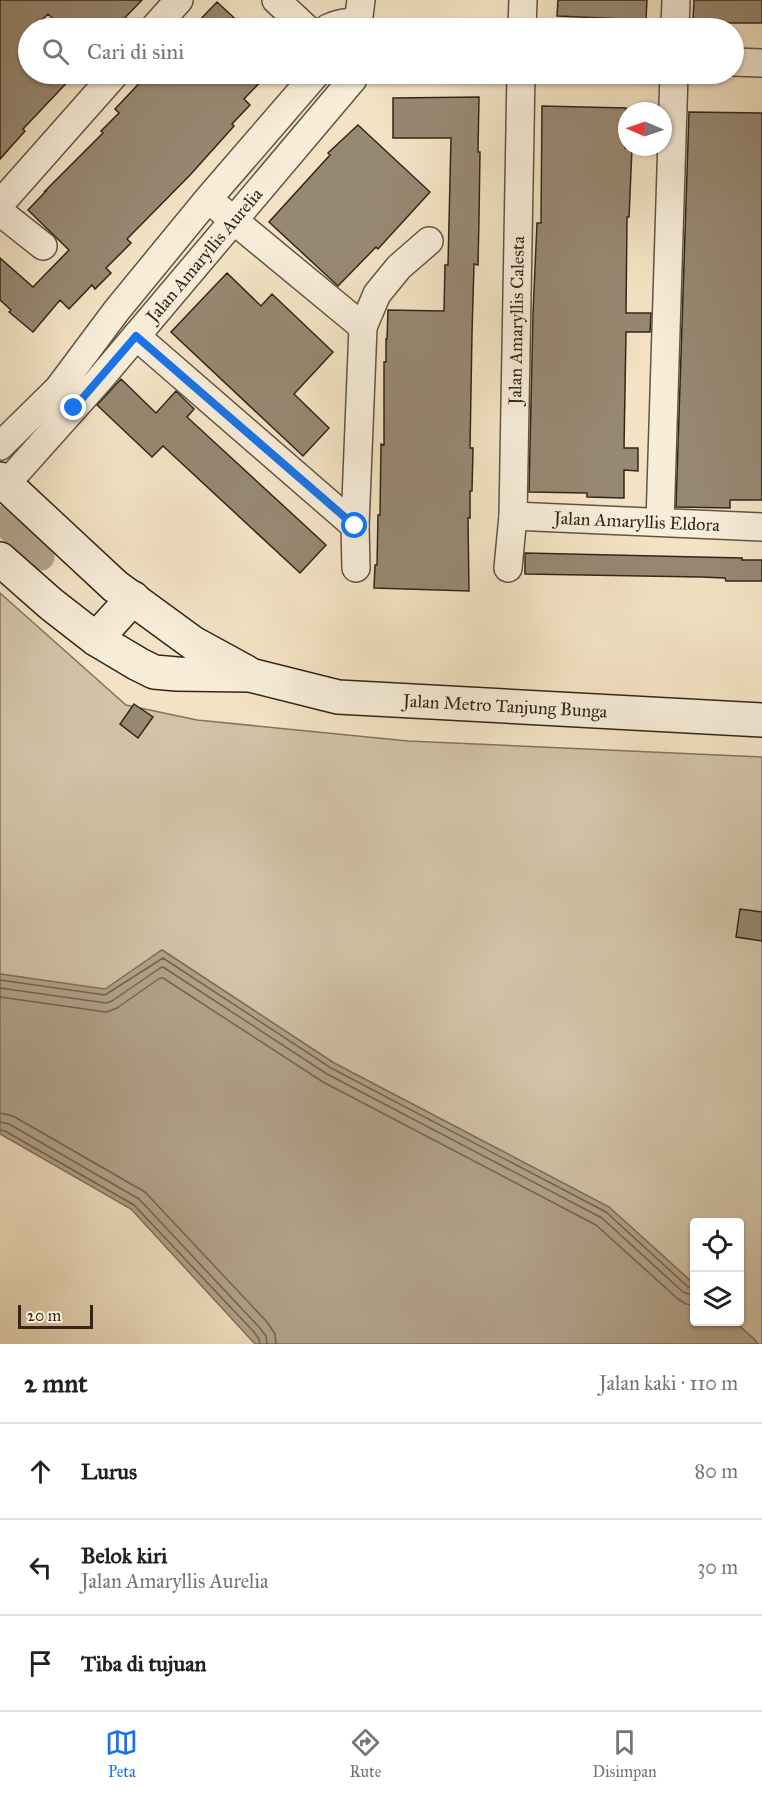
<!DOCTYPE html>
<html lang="id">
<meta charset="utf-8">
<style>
body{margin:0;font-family:"IM FELL Great Primer",serif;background:#f6f6f6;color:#202124}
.controls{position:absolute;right:18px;bottom:18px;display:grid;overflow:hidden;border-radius:6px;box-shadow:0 2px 4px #0004}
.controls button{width:54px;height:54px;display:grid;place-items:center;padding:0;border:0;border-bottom:2px solid #e0e0e0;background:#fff;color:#202124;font:30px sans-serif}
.compass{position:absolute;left:618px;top:102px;width:54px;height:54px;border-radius:50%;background:#fff;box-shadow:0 2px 4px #0004;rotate:272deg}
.scale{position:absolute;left:18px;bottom:15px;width:75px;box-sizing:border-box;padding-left:6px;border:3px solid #33251a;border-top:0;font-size:16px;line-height:21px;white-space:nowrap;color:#33251a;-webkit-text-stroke:4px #f7edd9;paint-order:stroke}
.stop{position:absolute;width:18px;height:18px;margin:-14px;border:4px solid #1a73e8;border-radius:50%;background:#fff}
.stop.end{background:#1a73e8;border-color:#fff;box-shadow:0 2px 6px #0008}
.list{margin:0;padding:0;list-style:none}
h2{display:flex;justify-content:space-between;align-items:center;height:78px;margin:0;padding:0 24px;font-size:26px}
h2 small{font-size:20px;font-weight:400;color:#757577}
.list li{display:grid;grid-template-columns:39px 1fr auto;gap:18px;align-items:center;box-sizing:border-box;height:96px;padding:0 24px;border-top:2px solid #e0e0e0}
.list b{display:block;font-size:22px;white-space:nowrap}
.list p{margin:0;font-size:20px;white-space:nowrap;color:#757577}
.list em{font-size:20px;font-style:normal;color:#757577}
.icon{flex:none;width:33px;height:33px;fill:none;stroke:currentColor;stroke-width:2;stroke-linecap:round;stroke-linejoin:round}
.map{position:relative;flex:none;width:762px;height:1344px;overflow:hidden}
.search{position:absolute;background:#fff;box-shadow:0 2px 4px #0004;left:18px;right:18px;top:18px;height:66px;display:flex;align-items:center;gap:15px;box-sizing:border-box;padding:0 21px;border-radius:33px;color:#757577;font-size:22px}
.sheet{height:366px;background:#fff}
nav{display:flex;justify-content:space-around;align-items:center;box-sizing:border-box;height:84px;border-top:2px solid #e0e0e0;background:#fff;font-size:16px;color:#757577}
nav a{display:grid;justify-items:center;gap:3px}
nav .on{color:#1a73e8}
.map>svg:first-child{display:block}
.green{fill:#d2c3a7;stroke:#827460;stroke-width:1.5}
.water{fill:#b2a28a;stroke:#7f705d;stroke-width:1.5}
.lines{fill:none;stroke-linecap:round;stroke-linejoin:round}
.shore{stroke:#726452;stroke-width:1.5}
.canal{stroke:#b2a28a;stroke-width:27}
.building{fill:#978872;stroke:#33251a;stroke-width:1.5}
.street-casing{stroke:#635444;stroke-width:30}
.secondary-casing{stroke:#33251a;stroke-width:36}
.street{stroke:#f7edd9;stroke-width:27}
.secondary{stroke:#f7edd9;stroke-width:33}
.route{stroke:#1a73e8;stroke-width:8}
.labels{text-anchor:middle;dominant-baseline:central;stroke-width:4.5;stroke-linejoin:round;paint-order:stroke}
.street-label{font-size:18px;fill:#33251a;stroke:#f7edd9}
</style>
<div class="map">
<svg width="762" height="1344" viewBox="0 0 762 1344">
<rect width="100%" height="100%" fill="#f3e3c4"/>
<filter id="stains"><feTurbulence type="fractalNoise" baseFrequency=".00333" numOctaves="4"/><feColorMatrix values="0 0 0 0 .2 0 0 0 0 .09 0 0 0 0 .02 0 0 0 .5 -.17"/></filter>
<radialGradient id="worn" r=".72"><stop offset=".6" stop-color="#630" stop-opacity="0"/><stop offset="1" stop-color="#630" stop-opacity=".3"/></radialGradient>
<path class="green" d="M0,593L126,705L197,720L408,741L762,757V1344H758L754,1339L735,1322H740V1222H694V1284L609,1207L334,1063L162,950L105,990L0,974Z"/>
<path class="water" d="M162,950L334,1063L609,1207L694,1284V1322H735L754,1339L758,1344H255L131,1209L0,1134V974L105,989Z"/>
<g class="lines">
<path class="shore" d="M0,980L105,995L163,958L331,1068L606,1212L688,1287L694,1288
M0,988L106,1003L112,1001L160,968L163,967L327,1074L602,1218L683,1292L694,1296
M0,997L106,1012L117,1008L160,978H163L323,1082L596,1225L678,1299L686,1304L694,1305
M0,1113L13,1116L145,1192L267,1322L275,1334L276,1344
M0,1122L9,1124L139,1199L259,1327L266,1336L267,1344
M0,1130L5,1131L134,1205L254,1332L259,1339L260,1344"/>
<path class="canal" d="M0,519L41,557"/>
</g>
<path class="building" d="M0,0H142L115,28H63L48,14L34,28H28V34L21,42L28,49V74H75L23,129L25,131L0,159Z
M558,0H647L646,20L557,16Z
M694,0H762V23H720V21H693Z
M217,2L245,28H192Z
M148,74H268L244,99L250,105L232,124L234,126L191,174L127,239L131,243L106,268L111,273L95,289L92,285L69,309L60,300L33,332L9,312L11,310L0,300V258L33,287L69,250L28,210L46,191H45L103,133L101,131L119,113L115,109Z
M479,97L478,152H480L479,219L478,265L474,264L472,333L470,448H473L472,491H470V518H468L469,591L374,588L375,565H377L378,515H380L381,444L384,445V362H386V339H387L388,310L444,311L445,265H448L451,138H393V98Z
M542,106L626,108L625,148H632L629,217H627L626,313H651L650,332H626L624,448H638V471L624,470V498L587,497V493L529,492L533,314L537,223H541Z
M689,112L762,113V500H730V508L676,507Z
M358,125L430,192L378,249L376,247L338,286L269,222L330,155L328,153Z
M227,273L261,306L272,294L333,352L294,394L329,428L303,456L171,332Z
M121,379L156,413L176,391L194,409L187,417L326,545L300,573L163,446L152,457L97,405Z
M525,553L742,558V560H762V581H726L725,578L701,577L525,574Z
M134,704L153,717L138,738L120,724Z
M740,909L762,912V941L736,937Z"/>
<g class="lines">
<g class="street-casing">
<g id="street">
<path d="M276,0L306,28"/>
<path d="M358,24L361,0"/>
<path d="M154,28L179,0"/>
<path d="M328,28C340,23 352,19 363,28"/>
<path d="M522,28L523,0"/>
<path d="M675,28L676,0"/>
<path d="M734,62L762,63"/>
<path d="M0,204L115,74"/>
<path d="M220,209L363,327L355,526L356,568"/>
<path d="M0,212L43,246"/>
<path d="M363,327L377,294L399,267L429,241"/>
<path d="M136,336L355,526"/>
<path d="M0,446L58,389L117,310L208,199L316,74"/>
<path id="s1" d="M6,484L99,380L353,79"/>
<path id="s2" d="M513,516L762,527"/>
<path d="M660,522L674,74"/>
<path id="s3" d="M508,568L513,516L521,74"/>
</g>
</g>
<g class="secondary-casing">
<g id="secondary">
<path d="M0,479L115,586L193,643L246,672"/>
<path id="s4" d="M0,559L51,604L96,639L138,664L154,672L177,674L250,675L338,697L762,720"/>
<path d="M96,639L133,598"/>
</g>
</g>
<use href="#street" class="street"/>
<use href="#secondary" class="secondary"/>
</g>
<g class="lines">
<path class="route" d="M74,408L136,336L355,526"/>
</g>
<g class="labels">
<g class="street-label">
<text stroke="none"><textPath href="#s1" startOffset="303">Jalan Amaryllis Aurelia</textPath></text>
<text stroke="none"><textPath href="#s3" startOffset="248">Jalan Amaryllis Calesta</textPath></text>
<text stroke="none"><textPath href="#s2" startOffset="124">Jalan Amaryllis Eldora</textPath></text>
<text stroke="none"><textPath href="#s4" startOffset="546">Jalan Metro Tanjung Bunga</textPath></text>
</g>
</g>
<rect width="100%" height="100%" filter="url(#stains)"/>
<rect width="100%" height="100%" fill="url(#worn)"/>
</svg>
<div class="controls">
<button><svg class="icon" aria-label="locate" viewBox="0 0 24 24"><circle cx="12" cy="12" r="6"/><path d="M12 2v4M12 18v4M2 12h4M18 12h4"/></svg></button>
<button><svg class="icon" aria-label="layers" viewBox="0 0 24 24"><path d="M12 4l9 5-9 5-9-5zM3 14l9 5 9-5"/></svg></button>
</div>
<svg class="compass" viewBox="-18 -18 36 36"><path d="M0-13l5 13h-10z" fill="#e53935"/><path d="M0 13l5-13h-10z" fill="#757577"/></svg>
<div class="scale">20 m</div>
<div class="stop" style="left:355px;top:526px"></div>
<div class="stop end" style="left:74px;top:408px"></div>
<div class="search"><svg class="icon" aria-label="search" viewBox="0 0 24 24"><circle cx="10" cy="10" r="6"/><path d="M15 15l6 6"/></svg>Cari di sini</div>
</div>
<section class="sheet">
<h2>2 mnt<small>Jalan kaki · 110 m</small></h2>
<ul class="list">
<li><svg class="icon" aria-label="ahead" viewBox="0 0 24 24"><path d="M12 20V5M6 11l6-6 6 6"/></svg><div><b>Lurus</b></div><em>80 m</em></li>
<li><svg class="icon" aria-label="left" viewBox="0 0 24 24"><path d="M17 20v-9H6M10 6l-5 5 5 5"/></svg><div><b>Belok kiri</b><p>Jalan Amaryllis Aurelia</p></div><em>30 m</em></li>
<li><svg class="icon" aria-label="arrive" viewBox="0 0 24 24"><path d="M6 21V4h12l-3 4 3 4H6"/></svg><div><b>Tiba di tujuan</b></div></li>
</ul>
</section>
<nav>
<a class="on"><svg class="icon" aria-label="map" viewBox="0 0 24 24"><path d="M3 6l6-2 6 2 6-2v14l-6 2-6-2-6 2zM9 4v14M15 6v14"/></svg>Peta</a>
<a><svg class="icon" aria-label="directions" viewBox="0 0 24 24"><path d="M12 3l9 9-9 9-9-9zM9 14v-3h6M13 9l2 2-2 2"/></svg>Rute</a>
<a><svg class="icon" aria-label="saved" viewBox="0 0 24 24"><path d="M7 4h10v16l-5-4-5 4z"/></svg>Disimpan</a>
</nav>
